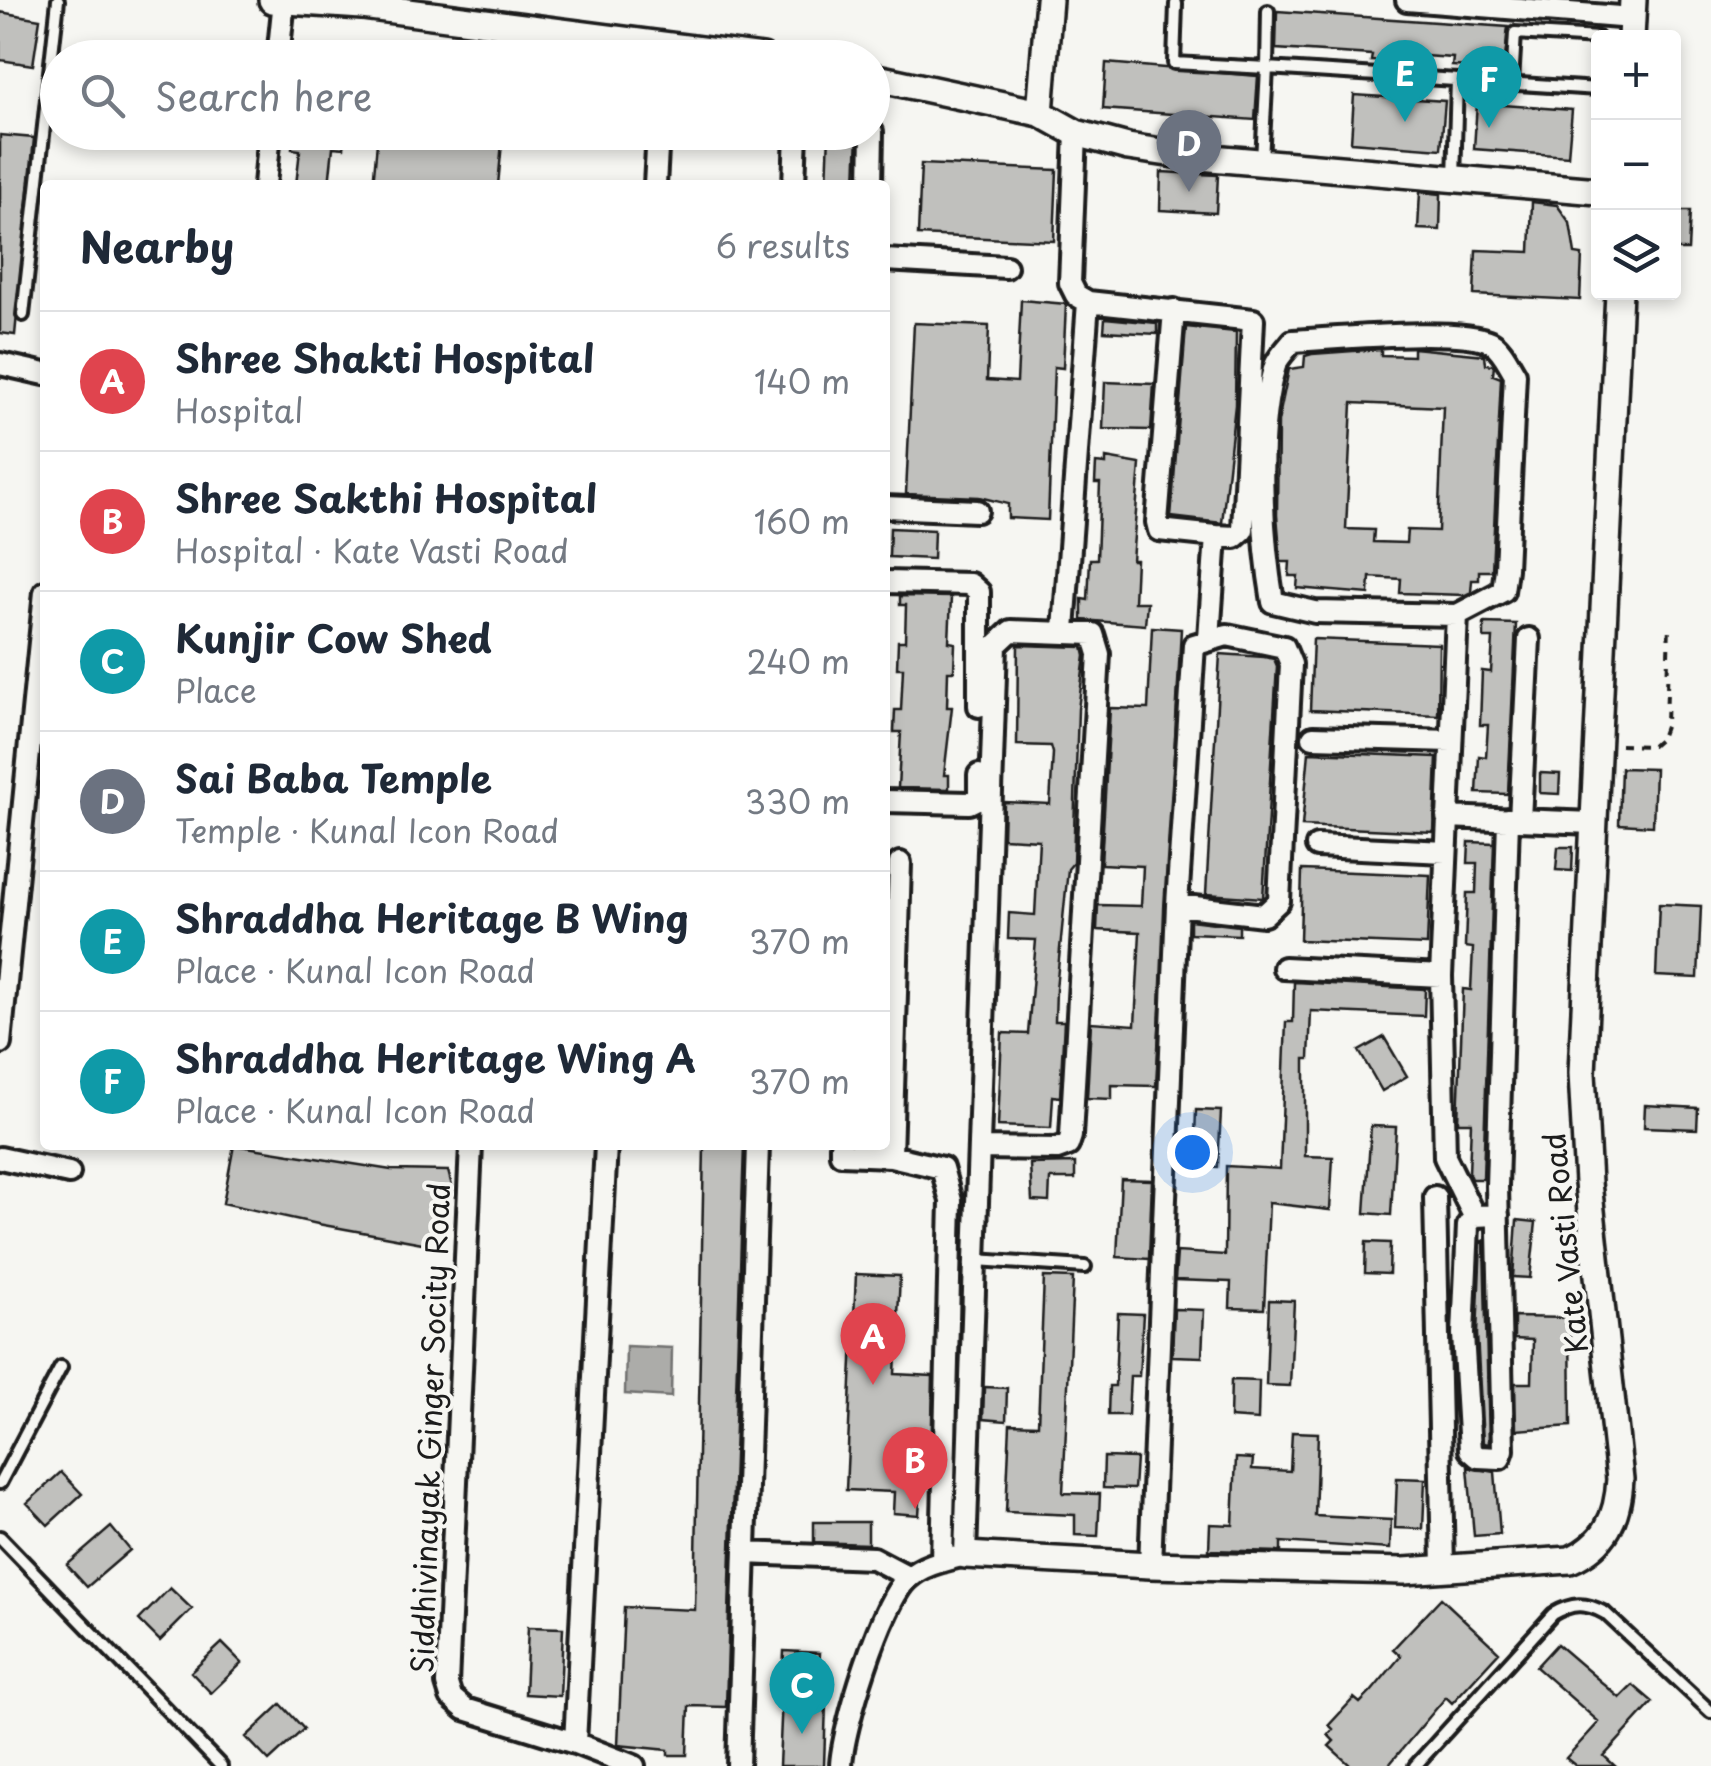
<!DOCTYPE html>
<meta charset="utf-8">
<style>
body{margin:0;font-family:"Playpen Sans",sans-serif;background:#f2f2f3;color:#1f2937}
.controls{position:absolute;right:30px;top:30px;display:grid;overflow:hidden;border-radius:10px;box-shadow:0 5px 15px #0003}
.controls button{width:90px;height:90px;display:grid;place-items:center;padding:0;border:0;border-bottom:2px solid #e0e1e3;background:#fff;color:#1f2937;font:50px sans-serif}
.you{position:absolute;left:1192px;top:1152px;width:35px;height:35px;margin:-25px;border:8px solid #fff;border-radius:50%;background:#1a73e8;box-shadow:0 0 0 15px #1a73e833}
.badge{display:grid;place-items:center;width:65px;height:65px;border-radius:50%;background:#0f766e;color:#fff;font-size:32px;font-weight:700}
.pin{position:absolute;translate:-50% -82px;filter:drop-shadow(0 2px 5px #0008)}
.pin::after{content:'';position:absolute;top:52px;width:35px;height:30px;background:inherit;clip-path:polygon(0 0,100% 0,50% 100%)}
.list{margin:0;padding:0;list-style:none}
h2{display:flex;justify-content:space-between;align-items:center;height:130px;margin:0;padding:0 40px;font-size:42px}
h2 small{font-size:32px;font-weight:400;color:#747a83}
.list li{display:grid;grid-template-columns:65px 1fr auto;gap:30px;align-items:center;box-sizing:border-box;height:140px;padding:0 40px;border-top:2px solid #e0e1e3}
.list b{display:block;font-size:38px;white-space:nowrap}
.list p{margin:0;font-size:32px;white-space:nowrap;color:#747a83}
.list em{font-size:32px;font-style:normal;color:#747a83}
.icon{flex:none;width:55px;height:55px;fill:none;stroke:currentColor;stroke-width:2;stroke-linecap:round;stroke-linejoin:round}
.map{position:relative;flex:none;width:1711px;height:1766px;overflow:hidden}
.search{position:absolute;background:#fff;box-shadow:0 5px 15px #0003;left:40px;top:40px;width:850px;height:110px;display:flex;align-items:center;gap:25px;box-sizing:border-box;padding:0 35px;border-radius:55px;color:#747a83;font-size:38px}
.panel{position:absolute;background:#fff;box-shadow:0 5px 15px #0003;left:40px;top:180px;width:850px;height:970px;border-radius:10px}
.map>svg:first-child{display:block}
.water{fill:#acaca9;stroke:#727271;stroke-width:2.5}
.building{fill:#c0c0bd;stroke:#1c1c1c;stroke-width:2.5;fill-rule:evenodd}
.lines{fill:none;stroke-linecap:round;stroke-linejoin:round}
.service-casing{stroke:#1c1c1c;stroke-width:18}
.minor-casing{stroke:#1c1c1c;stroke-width:28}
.tertiary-casing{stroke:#1c1c1c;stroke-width:32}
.path{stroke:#1c1c1c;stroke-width:4;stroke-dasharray:8 8;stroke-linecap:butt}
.service{stroke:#f6f6f2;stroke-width:10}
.minor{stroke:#f6f6f2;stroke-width:20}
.tertiary{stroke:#f6f6f2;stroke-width:25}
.labels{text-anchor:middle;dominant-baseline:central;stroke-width:8;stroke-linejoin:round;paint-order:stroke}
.street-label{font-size:30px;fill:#1c1c1c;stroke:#f6f6f2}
</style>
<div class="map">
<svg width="1711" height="1766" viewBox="0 0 1711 1766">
<rect width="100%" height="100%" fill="#f6f6f2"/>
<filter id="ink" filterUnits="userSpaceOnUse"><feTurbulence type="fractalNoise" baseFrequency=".01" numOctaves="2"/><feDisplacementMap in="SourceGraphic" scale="20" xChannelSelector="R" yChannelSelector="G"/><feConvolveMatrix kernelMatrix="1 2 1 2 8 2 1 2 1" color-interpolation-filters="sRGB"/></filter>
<g filter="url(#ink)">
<path class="water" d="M626,1346L672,1348L671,1397L625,1394Z"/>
<path class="building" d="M1277,11L1508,27L1505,60L1473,58L1472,67L1452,66L1453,58L1394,54L1393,62L1371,61L1372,55L1276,49Z
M0,12L40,19L33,65L0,60Z
M1106,63L1258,76L1255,120L1103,109Z
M1354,95L1445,101L1441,149L1351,142Z
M1477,103L1572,110L1568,156L1474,149Z
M293,132H346L344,148L333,147L329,185H296L300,150L292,149Z
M378,132H503L498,185H373Z
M829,132H858L856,185H827Z
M0,135L34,138L15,335L0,333Z
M921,164L1057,170L1054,241L918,235Z
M1161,172L1218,175L1216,213L1160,210Z
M1420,192L1441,194L1440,230L1418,229Z
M1532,202L1557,205L1570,223L1575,254L1582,255L1580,300L1474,295L1476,250L1530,252Z
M1674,211H1690L1688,250H1674Z
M1021,300L1066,304L1063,368L1054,367L1048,520L1008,518V504L979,497L906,494L914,323L989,326L987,380L1017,382Z
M1105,318L1157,323V334L1104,331Z
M1186,327L1236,332L1235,405L1222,523L1171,517Z
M1413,348L1485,355L1486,364L1494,365L1493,375L1501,378L1492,571H1479V580H1472L1471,592L1465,595L1400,593L1401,579L1370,577L1369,594L1297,588L1298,576H1289L1290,562H1281L1277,515L1278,422L1289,369L1304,367L1305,356L1312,354L1381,349V355L1413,356ZM1352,403L1443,407L1438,531L1407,530L1406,543L1373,542L1374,530L1346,529Z
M1105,382L1154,384L1151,430L1103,429Z
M1106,458L1140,464L1132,560H1136L1134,602H1147L1145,625L1082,620V599L1088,600L1090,559H1097L1100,483H1095L1096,463L1106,464Z
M890,528L934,530L933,559L889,557Z
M900,596L951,597L949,642L955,643L954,671H948L947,707H952L944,775H949V789L898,788L901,732H894L895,710H901L903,668H897L898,641H905L906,605H900Z
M1484,623L1516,624L1508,794L1477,793L1479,756L1486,757L1488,725H1480L1482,671L1491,672L1493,638H1484Z
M1152,627L1181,629L1156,1086L1112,1085V1099L1087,1098L1091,1022L1135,1025L1140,932L1097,930L1098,905L1141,906L1143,866L1101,864L1110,708L1148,709Z
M1313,639L1439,644L1438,715L1310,710Z
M1018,645L1083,647L1085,656L1078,709L1073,863L1068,869L1056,989L1055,1021H1064L1060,1097L1053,1096L1051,1128L998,1126L1002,1033L1028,1034L1036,940L1008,939L1009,913L1035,915L1039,840L1003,838L1004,802L1050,804L1053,753L1051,746L1017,745Z
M1220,654L1264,657L1274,659L1277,666L1263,898L1206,894Z
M1309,752L1437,757L1434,832L1302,826Z
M1621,768L1655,769L1653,826L1619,824Z
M1540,773L1560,774L1559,794L1540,793Z
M1469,842L1494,843L1483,1179H1471L1469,1174L1471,1122H1458L1463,989L1471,990L1473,948L1465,947L1467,893H1476L1477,863H1468Z
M1558,847H1573L1572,871L1556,870Z
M1302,870L1430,875L1427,945L1300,940Z
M1659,904L1701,906L1698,978L1656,976Z
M1190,920L1239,926V935L1190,933Z
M1294,982L1425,989L1424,1016L1311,1011L1309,1059H1305V1156L1333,1157L1330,1210L1269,1203L1264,1309L1230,1308L1231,1282L1175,1280L1177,1252L1225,1255L1226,1166L1280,1169L1286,1022H1293Z
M1384,1037L1407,1076L1382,1091L1359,1051Z
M1645,1105L1698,1108L1697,1129L1644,1127Z
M1196,1110L1221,1111L1218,1167L1194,1166Z
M1371,1126L1396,1127L1391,1215L1365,1213Z
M234,1145L391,1170L448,1171L452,1186L428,1244L318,1224L223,1203Z
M704,1145H744L726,1707L689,1706L687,1755H668V1750L618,1745L624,1607L695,1610Z
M1075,1163V1179H1050L1049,1202L1032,1201L1030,1164Z
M1121,1179L1152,1180L1149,1259L1117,1257Z
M1517,1220L1536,1222L1530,1278L1513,1277Z
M1481,1241H1484L1489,1444L1483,1443L1477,1334Z
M1366,1242L1390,1243L1389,1274L1365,1273Z
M856,1274L900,1276L895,1374L933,1376L931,1468L922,1467L919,1515L893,1513L894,1492L846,1490Z
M1044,1277L1073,1278L1063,1493L1100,1494L1098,1536L1075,1535V1515L1006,1512L1010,1424L1038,1425Z
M1269,1300L1294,1301L1290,1386L1266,1385Z
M1174,1309L1204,1310L1202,1357L1172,1356Z
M1118,1313L1143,1314L1139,1376H1130L1128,1415H1108L1109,1386H1115Z
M1514,1317L1570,1318L1571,1426L1516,1430L1515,1383H1532L1533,1340L1514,1339Z
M1231,1380L1259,1381L1258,1420L1230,1418Z
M984,1387L1007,1388L1006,1421L983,1419Z
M1292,1432L1318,1433L1315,1516L1391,1520L1390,1549L1281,1542V1552L1209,1550L1210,1524L1233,1525L1236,1458L1253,1459L1252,1469L1290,1471Z
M1104,1457L1136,1458L1134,1489L1103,1488Z
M1468,1467L1495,1472L1500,1534L1474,1536Z
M61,1472L82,1494L48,1525L27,1503Z
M1397,1478L1425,1479L1423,1529L1395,1528Z
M814,1522H868V1544L814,1542Z
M111,1527L130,1550L87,1587L67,1565Z
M170,1588L192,1609L160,1641L139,1620Z
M1441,1598L1499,1652L1452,1703L1446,1697L1388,1766H1351L1329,1746L1334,1741L1328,1735L1333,1729L1329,1725L1354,1698L1360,1703L1371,1692L1401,1656L1393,1649Z
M528,1627L563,1628L560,1696L525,1694Z
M222,1643L242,1663L211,1693L191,1672Z
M1557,1644L1620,1698L1633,1685L1653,1702L1604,1756L1615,1766H1576L1566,1758L1599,1722L1536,1667Z
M784,1651L820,1653L817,1701L826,1702L824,1766H779Z
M281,1704L304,1729L269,1761L246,1737Z"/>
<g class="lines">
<g class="service-casing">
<path id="service" d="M1176,4L1174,63L1267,68L1262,160
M1268,11L1267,68L1598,89
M1512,83L1515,33L1598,38
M1454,178L1457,81
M23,315L58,0
M976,1260L1085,1267
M0,1483L61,1367
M0,1537L221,1766
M1415,1766L1553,1614C1572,1603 1585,1602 1605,1613L1711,1712"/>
</g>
<g class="minor-casing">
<path id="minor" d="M1407,0L1632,18
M278,58L284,0
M1076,133L1070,283L1076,295L1088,302L1253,320L1243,530L1235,537L1216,536L1209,638
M265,185L270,132
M655,185L658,132
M794,185L796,132
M871,185L872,132
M885,260L1006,267
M1174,310L1157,522L1159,530L1216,536
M0,364L45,374
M885,507L977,511
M885,582L970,584L979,592V706
M1457,615L1315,612L1273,602C1262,538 1255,429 1275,366C1278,357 1287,349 1293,341C1334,339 1459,326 1491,342C1502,348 1509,365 1515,374L1506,569L1503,591L1457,615L1441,976L1445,1157L1474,1216
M1064,630L1088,302
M1313,737L1451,741
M885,801L969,803L979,798V775
M1447,817L1592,823
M1520,820L1529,639
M1317,846L1446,852
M900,863L891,1156L942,1168L951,1201L942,1561
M1284,968L1441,976
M0,1043L45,592
M471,1145L447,1684L451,1697L465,1709L575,1743L634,1766
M841,1145V1154L891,1156
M0,1158L69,1173
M1435,1197L1443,1568
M1498,1215L1474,1216L1468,1225L1463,1334L1470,1450L1478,1457L1500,1458L1503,1450L1497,1186L1508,819
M745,1553L873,1558L909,1577
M1150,1565L1177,905L1194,645L1227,635L1284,647L1291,664L1279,901L1264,915L1177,905
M575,1743L606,1145
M738,1766L758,1145
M841,1766C842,1730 882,1600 908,1578C924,1564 946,1560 965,1555L996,645L1011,631L1093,634L1099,654L1071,1136L1068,1145L1057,1149L981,1148"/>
</g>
<g class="tertiary-casing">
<path id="tertiary" d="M272,0L362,6L763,58
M1631,38L1633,0
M872,77L1040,113L1076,133L1128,147L1188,156L1598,191
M1040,113L1049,0
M965,1555L1150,1565L1404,1571L1570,1560C1606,1544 1618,1517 1620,1479L1588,1183L1582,1073L1619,292"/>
</g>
<path class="path" d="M441,39L450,58
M1620,745L1652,746L1661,738L1666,724L1669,623"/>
<use href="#service" class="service"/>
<use href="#minor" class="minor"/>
<use href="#tertiary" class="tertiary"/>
</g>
</g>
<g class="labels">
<g class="street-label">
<text transform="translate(1564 1243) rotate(-96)">Kate Vasti Road</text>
<text transform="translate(429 1428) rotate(-88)">Siddhivinayak Ginger Socity Road</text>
</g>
</g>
</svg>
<div class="controls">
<button>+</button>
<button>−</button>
<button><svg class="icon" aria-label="layers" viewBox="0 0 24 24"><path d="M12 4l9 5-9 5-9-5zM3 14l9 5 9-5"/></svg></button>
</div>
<div class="you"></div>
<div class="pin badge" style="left:873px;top:1385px;background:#e0444e">A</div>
<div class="pin badge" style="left:915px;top:1509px;background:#e0444e">B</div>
<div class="pin badge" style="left:802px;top:1734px;background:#0f9aa8">C</div>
<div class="pin badge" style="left:1189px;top:192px;background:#6b7280">D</div>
<div class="pin badge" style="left:1405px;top:122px;background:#0f9aa8">E</div>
<div class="pin badge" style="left:1489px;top:128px;background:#0f9aa8">F</div>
<div class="search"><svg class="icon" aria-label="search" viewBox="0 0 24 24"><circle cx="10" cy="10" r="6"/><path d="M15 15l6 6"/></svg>Search here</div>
<section class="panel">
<h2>Nearby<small>6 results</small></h2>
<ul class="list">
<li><span class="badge" style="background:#e0444e">A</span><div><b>Shree Shakti Hospital</b><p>Hospital</p></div><em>140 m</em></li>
<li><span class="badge" style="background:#e0444e">B</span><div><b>Shree Sakthi Hospital</b><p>Hospital · Kate Vasti Road</p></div><em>160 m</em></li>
<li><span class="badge" style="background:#0f9aa8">C</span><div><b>Kunjir Cow Shed</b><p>Place</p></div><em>240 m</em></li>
<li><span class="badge" style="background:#6b7280">D</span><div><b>Sai Baba Temple</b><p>Temple · Kunal Icon Road</p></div><em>330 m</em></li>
<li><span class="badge" style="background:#0f9aa8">E</span><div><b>Shraddha Heritage B Wing</b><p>Place · Kunal Icon Road</p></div><em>370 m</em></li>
<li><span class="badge" style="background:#0f9aa8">F</span><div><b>Shraddha Heritage Wing A</b><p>Place · Kunal Icon Road</p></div><em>370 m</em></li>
</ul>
</section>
</div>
